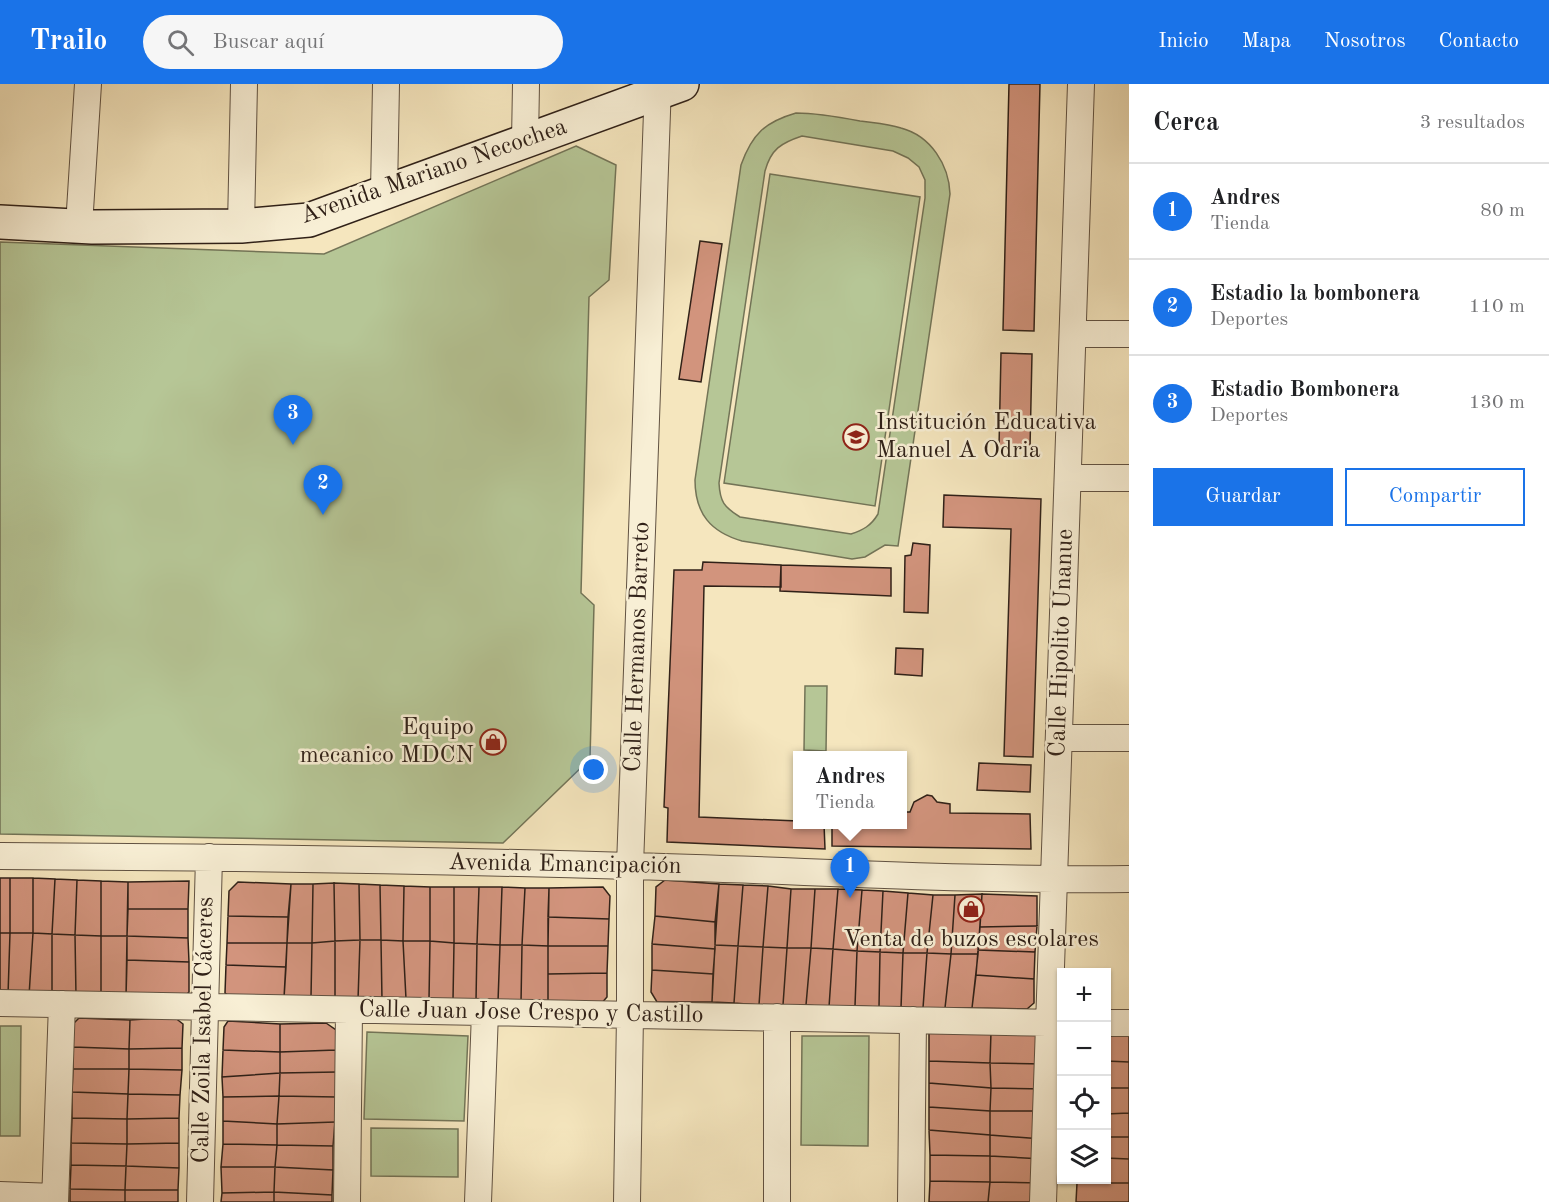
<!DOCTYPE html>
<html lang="es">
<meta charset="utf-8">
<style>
body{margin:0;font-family:"Old Standard TT",serif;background:#f6f6f6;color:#202124}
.controls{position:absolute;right:18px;bottom:18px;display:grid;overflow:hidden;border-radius:0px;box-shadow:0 2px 4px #0004}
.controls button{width:54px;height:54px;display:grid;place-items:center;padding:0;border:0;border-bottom:2px solid #e0e0e0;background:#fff;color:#202124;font:30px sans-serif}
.you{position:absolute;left:594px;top:686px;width:21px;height:21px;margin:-15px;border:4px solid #fff;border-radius:50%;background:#1a73e8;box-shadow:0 0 0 9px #1a73e833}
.badge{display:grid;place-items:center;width:39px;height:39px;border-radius:50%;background:#1a73e8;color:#fff;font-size:20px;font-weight:700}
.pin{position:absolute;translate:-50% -50px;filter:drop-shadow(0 2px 3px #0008)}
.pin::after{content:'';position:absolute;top:32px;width:21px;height:18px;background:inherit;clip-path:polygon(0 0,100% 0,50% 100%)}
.popup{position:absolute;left:793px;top:667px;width:114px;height:78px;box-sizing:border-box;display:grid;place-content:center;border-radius:0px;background:#fff;filter:drop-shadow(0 2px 4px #0005);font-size:20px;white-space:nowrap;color:#757577}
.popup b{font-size:22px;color:#202124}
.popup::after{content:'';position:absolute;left:50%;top:100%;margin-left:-12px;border:12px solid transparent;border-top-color:#fff}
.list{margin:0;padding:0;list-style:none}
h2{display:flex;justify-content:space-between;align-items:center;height:78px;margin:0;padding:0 24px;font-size:26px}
h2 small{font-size:20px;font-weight:400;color:#757577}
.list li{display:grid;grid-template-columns:39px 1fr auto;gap:18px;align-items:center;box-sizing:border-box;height:96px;padding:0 24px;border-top:2px solid #e0e0e0}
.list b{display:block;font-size:22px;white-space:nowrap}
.list p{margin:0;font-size:20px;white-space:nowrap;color:#757577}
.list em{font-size:20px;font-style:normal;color:#757577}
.actions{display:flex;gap:12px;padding:18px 24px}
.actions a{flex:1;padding:14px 0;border:2px solid #1a73e8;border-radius:0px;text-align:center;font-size:21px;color:#1a73e8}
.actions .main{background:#1a73e8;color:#fff}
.icon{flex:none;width:33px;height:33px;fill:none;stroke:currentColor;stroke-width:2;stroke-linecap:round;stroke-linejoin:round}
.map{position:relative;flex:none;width:1129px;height:1118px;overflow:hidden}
header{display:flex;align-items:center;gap:36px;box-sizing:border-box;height:84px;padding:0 30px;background:#1a73e8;color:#fff}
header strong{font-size:28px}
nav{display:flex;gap:33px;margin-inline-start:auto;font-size:21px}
.search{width:420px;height:54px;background:#f6f6f6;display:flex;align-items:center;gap:15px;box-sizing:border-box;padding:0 21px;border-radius:33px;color:#757577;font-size:22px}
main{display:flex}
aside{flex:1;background:#fff}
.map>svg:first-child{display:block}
.green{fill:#b6c696;stroke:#737457;stroke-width:1.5;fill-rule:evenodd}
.building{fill:#d2947d;stroke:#302118;stroke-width:1.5}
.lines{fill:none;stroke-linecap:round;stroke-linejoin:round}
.street-casing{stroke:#615242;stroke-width:28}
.secondary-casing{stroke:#302118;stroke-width:36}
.street{stroke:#f8efd5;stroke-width:26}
.secondary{stroke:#f8efd5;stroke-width:33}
.labels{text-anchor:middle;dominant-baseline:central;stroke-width:5;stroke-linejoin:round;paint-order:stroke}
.street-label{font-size:24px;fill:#302118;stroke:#f8efd5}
.poi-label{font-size:24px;fill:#302118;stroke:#f8efd5;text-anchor:start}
</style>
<header>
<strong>Trailo</strong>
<div class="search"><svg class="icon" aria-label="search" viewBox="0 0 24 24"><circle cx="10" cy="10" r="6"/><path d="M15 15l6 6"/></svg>Buscar aquí</div>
<nav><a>Inicio</a><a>Mapa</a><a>Nosotros</a><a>Contacto</a></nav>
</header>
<main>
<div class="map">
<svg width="1129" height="1118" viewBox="0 0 1129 1118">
<rect width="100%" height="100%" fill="#f5e6be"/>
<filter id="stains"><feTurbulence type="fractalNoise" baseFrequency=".00333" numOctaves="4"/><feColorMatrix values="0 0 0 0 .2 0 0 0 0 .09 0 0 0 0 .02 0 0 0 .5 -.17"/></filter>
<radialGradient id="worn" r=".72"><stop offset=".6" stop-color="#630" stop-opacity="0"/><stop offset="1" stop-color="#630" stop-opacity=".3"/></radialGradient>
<path class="green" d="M796,29C818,29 839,33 860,37C874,39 888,40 901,44C931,52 949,81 950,110L898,462L885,461L865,473L852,475L742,457C711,448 695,430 695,396L741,81C752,50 765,38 796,29ZM802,52L893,67L908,74L919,83L925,96V114L878,430C871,442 863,446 851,450L740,433C724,423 720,418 719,399L765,87C771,65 781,59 802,52Z
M576,62L616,81L609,196L589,213L581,509L594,521L590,675L503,759L0,750V158L324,170Z
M770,90L920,113L875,422L724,399Z
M805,602H827L826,667L804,666Z
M0,942H21L20,1052H0Z
M367,948L468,952L464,1037L364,1035Z
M802,952H869L868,1062L801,1061Z
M371,1044L458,1045V1093L371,1092Z"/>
<path class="building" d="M1009,0H1040L1034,247L1003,246Z
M700,157L722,160L701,298L679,295Z
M1001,269L1032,270L1030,364L999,363Z
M944,411L1041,415L1033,673L1004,672L1011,445L943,443Z
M913,459L930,461L928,529L904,528L905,472L911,471Z
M703,478L781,481V503L704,502L699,733L798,737V740H824L825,765L667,758L668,724L664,723L674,486H702Z
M781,481L891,484V512L780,507Z
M896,564L923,565L922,592L895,590Z
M979,679L1031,681L1030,708L977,706Z
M927,711L932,712L937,718L950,720V729L1030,730L1031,765L832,762V740H902V728H910L914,718Z
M0,794H10V849H0Z
M10,794H33V849H10Z
M33,794L55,795L52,850L33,849Z
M55,795L77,796L75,851L52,850Z
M77,796L101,797V852L75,851Z
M665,796L719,800L715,838L655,832L656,803Z
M101,797L128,798L127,852H101Z
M189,797L188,825H128V798Z
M238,798L291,800L288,833L228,832L229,807Z
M334,799L335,857L312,859L313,800Z
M334,799L359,800L360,856L335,857Z
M291,800H313L312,859H287Z
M359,800L380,801L381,856H360Z
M719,800L743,801L738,862L715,861Z
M380,801L404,802L403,857L381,856Z
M743,801L768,802L763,863L738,862Z
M404,802L430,803V857H403Z
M768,802L791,805L787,864L763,863Z
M430,803H454V859L430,857Z
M454,803H479L477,860L454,859Z
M479,803H502L500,861L477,860Z
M502,803L525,804L522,861H500Z
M603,803L610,812L609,835L548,833L549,804Z
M525,804H549L548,862L522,861Z
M791,805H815L811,864H787Z
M815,805H838L833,865L811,864Z
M838,805L862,806L857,867L833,865Z
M862,806L883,807L880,868L857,867Z
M883,807L908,809L903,869L880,868Z
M908,809L933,811L927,869H903Z
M982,810L1037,812V842L980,843Z
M982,810L978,870H951L955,811Z
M933,811H955L951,870L927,869Z
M128,825H188V854L127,852Z
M228,832L288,833L287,859H227Z
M655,832L715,838V865L652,860Z
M548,833L609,835L608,862H548Z
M1037,842L1035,868L978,866L980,843Z
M0,849H10L8,911H0Z
M10,849H33L29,912L8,911Z
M33,849L52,850V912H29Z
M52,850L75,851L76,912H52Z
M75,851L101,852V912H76Z
M101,852H127L126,913L101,912Z
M127,852L188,854L189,878L127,876Z
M360,856H381L382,916H358Z
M360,856L358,916L335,915V857Z
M381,856L403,857L406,915L382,916Z
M335,857V915L311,913L312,859Z
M403,857H430L429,915H406Z
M430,857L454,859L453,916L429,915Z
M227,859H287L286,883L226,881Z
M287,859H312L311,913L284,914Z
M454,859L477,860L476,917L453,916Z
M477,860L500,861L498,918L476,917Z
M652,860L715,865L713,890L652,886Z
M500,861H522L521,919L498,918Z
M522,861L548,862V920L521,919Z
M715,861L738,862L734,919L712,918Z
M548,862H608L607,889L548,890Z
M738,862L763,863L759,921L734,919Z
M763,863L787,864L783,921H759Z
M787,864H811L806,921H783Z
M811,864L833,865L829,923L806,921Z
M833,865L857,867L855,922L829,923Z
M978,866L1035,868L1034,895L976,891Z
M857,867L880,868L879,923L855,922Z
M880,868L903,869L901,924L879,923Z
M903,869H927L923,924H901Z
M927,869L951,870L945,924H923Z
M951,870H978L972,924H945Z
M127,876L189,878V908L182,915L126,913Z
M226,881L286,883L284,914L234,916L225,909Z
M652,886L713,890L712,918H657L651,908Z
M607,889V913L600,921L548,920V890Z
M976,891L1034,895V919L1027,925L972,924Z
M174,933L183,940L182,964L129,965L130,936Z
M79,934L130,936L129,965L73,963L72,941Z
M228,937L280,940V968L223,966L224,943Z
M326,939L336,946V966L280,968V940Z
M934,945L991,948L990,979L929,977V950Z
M991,948H1032L1041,954L1044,980L990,979Z
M1106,948L1129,949V978L1106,977Z
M73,963L129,965V985H73Z
M182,964V986L129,985V965Z
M223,966L280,968V989L222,993Z
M336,966L337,988L280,989V968Z
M929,977L990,979L991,1004L929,999Z
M1106,977L1129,978V1004H1106Z
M990,979L1044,980V1005L991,1004Z
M73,985H129L128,1010L72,1008Z
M129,985L182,986L180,1011L128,1010Z
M337,988L336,1013L279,1012L280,989Z
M280,989L279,1012L223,1013L222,993Z
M929,999L991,1004L990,1027L929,1023Z
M991,1004L1044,1005L1043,1027H990Z
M1106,1004H1129V1029L1106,1030Z
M72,1008L128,1010L127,1035L72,1034Z
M128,1010L180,1011L179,1034L127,1035Z
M279,1012L336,1013L335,1038L277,1040Z
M279,1012L277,1040L223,1037V1013Z
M929,1023L990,1027V1051L929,1046Z
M990,1027H1043L1042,1055L990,1051Z
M1129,1029V1053H1106V1030Z
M72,1034L127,1035V1060L71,1059Z
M179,1034V1059L127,1060V1035Z
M223,1037L277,1040V1061L223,1060Z
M335,1038L333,1062L277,1061V1040Z
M929,1046L990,1051V1072L930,1071Z
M990,1051L1042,1055V1075L990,1072Z
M1106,1053H1129V1075L1106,1074Z
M71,1059L127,1060L126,1082L71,1081Z
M179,1059V1084L126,1082L127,1060Z
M223,1060L277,1061L275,1083H221Z
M277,1061L333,1062V1086L275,1083Z
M930,1071L990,1072V1098L930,1097Z
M990,1072L1042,1075L1041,1099L990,1098Z
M1106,1074L1129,1075V1099H1077V1096H1106Z
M71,1081L126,1082L125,1106L70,1105Z
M126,1082L179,1084L178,1106H125Z
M221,1083H275L274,1108L222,1109Z
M275,1083L333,1086L332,1111L274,1108Z
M930,1097L990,1098L988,1118H929Z
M990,1098L1041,1099V1118H988Z
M1077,1099H1129V1118H1076Z
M70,1105L125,1106V1118H70Z
M125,1106H178V1118H125Z
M274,1108V1118H221L222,1109Z
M274,1108L332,1111V1118H274Z"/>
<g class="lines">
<g class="street-casing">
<path id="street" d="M525,57L526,0
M384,108L386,0
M79,142L88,0
M241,142L244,0
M1073,250H1129
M1068,394H1129
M1059,654H1129
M0,772C210,773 420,776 630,782C796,786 963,797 1129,795
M0,919L1062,939
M777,933V1118
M1106,939H1129
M0,1111L55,1113
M55,1118L62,920
M200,1118L209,773
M347,1118L349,926
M478,1118L485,928
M627,1118L630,931V782L658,0
M911,1118L913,936
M1043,1118L1081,0"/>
</g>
<g class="secondary-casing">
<path id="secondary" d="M0,138L92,143L241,142L309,136L682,0"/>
</g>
<use href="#street" class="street"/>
<use href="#secondary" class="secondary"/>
</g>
<defs>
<g id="school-ring" transform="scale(1.35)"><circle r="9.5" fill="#f8efd5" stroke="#8f2418" stroke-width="1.5"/><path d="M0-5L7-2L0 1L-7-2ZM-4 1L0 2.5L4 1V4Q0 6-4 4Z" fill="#8f2418"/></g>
<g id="shop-ring" transform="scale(1.35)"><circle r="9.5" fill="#f8efd5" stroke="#8f2418" stroke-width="1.5"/><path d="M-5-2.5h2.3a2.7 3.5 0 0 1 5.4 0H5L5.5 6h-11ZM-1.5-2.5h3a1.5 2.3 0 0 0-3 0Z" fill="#8f2418"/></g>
</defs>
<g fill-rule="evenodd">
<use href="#school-ring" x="856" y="353"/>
<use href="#shop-ring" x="493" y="658"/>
<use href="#shop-ring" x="971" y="825"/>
</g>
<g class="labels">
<g class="street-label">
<text transform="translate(434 88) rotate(-19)">Avenida Mariano Necochea</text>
<text transform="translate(1062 559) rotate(-88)">Calle Hipolito Unanue</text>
<text transform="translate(638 563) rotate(-88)">Calle Hermanos Barreto</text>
<text transform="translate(565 781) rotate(1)">Avenida Emancipación</text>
<text transform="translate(531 929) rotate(1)">Calle Juan Jose Crespo y Castillo</text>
<text transform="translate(204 946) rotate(-89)">Calle Zoila Isabel Cáceres</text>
</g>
<g class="poi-label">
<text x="876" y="339">Institución Educativa<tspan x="876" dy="28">Manuel A Odria</tspan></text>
<text x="474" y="644" text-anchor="end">Equipo<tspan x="474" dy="28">mecanico MDCN</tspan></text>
<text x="971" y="856" text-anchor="middle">Venta de buzos escolares</text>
</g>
</g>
<rect width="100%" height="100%" filter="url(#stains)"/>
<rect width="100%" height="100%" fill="url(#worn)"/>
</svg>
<div class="controls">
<button>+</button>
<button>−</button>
<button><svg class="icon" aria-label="locate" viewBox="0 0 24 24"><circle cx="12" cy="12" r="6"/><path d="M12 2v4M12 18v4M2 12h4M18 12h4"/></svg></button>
<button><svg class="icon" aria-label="layers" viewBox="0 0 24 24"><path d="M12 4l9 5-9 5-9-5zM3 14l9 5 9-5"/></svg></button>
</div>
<div class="you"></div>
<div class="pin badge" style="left:850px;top:814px">1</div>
<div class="popup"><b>Andres</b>Tienda</div>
<div class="pin badge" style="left:323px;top:431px">2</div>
<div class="pin badge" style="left:293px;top:361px">3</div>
</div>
<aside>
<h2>Cerca<small>3 resultados</small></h2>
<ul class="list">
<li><span class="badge">1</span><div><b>Andres</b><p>Tienda</p></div><em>80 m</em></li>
<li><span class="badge">2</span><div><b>Estadio la bombonera</b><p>Deportes</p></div><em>110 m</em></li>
<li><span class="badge">3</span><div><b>Estadio Bombonera</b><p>Deportes</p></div><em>130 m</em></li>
</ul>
<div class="actions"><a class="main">Guardar</a><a>Compartir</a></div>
</aside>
</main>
